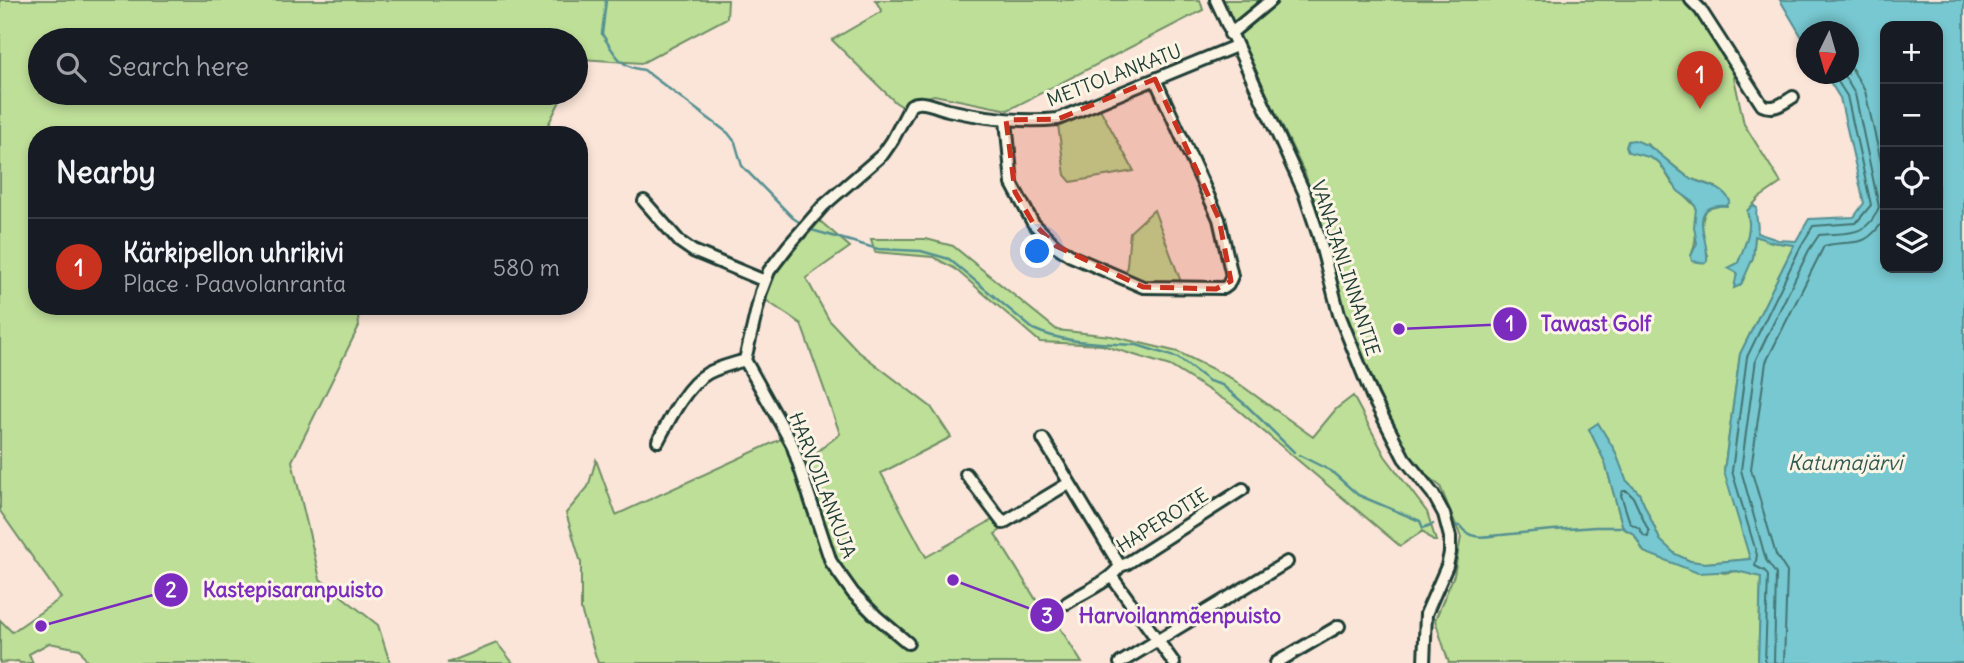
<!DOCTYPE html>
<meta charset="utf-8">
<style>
body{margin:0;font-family:Delius,sans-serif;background:#242831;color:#f1f3f6}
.controls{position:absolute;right:21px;top:21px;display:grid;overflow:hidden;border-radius:14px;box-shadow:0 4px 10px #0003}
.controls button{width:63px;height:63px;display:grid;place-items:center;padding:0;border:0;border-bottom:2px solid #363941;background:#171b24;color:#f1f3f6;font:35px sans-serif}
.compass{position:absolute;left:1796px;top:21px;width:63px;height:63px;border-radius:50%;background:#171b24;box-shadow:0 4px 10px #0003;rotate:185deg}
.you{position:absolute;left:1038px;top:252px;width:24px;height:24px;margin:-18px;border:5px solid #fff;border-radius:50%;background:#1a73e8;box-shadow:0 0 0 10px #1a73e833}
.badge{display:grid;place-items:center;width:46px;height:46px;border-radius:50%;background:#c8321e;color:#fff;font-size:23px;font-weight:700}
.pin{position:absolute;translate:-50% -58px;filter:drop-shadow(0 2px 4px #0008)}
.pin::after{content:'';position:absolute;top:37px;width:24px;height:21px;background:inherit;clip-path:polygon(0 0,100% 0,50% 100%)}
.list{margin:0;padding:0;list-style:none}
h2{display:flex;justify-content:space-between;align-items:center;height:91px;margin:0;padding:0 28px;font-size:30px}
h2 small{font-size:23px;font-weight:400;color:#9ea1a6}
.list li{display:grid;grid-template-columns:46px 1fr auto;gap:21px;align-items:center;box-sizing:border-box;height:98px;padding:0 28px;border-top:2px solid #363941}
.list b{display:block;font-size:26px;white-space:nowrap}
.list p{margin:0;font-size:23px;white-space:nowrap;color:#9ea1a6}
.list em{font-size:23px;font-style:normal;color:#9ea1a6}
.icon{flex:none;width:38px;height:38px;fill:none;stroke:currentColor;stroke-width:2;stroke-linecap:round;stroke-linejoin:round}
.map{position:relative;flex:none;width:1964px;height:663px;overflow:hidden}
.search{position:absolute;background:#171b24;box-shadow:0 4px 10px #0003;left:28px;top:28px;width:560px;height:77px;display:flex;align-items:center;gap:18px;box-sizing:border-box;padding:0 24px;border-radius:38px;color:#9ea1a6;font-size:26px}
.panel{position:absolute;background:#171b24;box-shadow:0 4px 10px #0003;left:28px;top:126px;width:560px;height:189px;border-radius:28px}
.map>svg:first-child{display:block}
.green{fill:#bedf98;stroke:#6e8e66;stroke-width:2;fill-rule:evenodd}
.water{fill:#78c8d1;stroke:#549092;stroke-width:2;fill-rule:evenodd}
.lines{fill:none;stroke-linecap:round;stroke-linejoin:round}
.shore{stroke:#437573;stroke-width:2}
.stream{stroke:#549092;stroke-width:2.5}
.minor-casing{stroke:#1f3d34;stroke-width:16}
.minor{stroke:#fcf5e5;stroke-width:10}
.marked{fill:#c8321e;fill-opacity:0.2;stroke:#c8321e;stroke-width:5;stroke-dasharray:14 9;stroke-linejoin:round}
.labels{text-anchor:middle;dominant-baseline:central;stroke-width:6;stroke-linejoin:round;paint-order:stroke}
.street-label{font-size:19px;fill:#1f3d34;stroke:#fcf5e5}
.water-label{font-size:21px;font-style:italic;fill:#315953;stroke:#fcf5e5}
.leader{fill:none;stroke:#7b2cbf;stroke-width:2.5}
.callout-dot{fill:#7b2cbf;stroke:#fcf5e5;stroke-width:2.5}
.mark-label{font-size:21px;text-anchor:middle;font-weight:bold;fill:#fff}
.callout-label{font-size:21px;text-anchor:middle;font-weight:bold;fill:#7b2cbf;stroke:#fcf5e5;stroke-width:6;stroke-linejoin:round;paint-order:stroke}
</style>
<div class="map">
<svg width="1964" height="663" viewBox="0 0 1964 663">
<rect width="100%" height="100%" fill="#fbe4d8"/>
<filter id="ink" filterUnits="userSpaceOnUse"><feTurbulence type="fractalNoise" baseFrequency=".0143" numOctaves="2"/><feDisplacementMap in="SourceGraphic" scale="14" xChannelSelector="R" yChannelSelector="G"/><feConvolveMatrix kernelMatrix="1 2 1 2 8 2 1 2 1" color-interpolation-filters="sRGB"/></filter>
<g filter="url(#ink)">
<path class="green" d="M0,0H728L727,18L642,63L581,59L576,68V40H40V93H564L543,135H37V306H357L359,326L292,461L320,579L378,625L390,663H88L80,649L49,643L29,654L33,663H20L18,661L0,663V620L12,632L61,598L0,511Z
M875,0H1200L1203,10L1008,110L934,95L914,101L906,109L895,102L832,40L882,11Z
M1222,0H1686L1703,17L1730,59L1744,124L1781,183L1759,198L1747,211C1753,230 1745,245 1738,263L1753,258L1755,236L1772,242L1794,245L1740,354L1724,471L1751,559L1705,563L1690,561L1675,554L1660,540L1639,493L1626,480L1615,451L1598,424L1589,429L1605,462L1623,528L1634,534L1644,552L1724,573L1737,571L1761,576L1758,663H1449L1435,620L1454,575L1461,537L1440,486L1430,478L1409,454L1391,423L1345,311L1306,176ZM1647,144L1689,178L1716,187L1719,206L1707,209C1698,225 1702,239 1708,255L1691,256C1698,240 1695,225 1697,208L1672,183L1659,162L1649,157Z
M1099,107L1134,171L1071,182L1065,175L1058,125Z
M1154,210L1181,282C1161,284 1145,283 1126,276L1130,232Z
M820,221L850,247L806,278L829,320L859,352L931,407L951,437L881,473L926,557L994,519L1001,530L995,534L1038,603L1051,611L1057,606L1062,613L1054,618L1082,663H598L581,610V563L566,513L588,487L596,460L616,515L783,438L795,469L840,434L801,324L764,299L778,268Z
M871,239H926L953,246L1057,330L1111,336L1178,352L1231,378L1313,437L1336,409L1353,396L1385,456L1427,512L1436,541H1433L1423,531L1400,546L1231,404L1170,366L1102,345L1040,342L954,268L933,257L875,252Z
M497,643L513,663H447Z"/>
<path class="water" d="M1780,0H1964V663H1758L1761,577L1737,571L1698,573L1644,552L1634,534L1623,528L1605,462L1589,429L1598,423L1615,451L1626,480L1639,493L1660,540L1675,554L1690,561L1705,563L1750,559L1724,471L1740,354L1794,245L1772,242L1755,236L1753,258L1741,285L1734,288L1737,273L1728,268L1738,263C1745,245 1753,229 1747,211L1753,205L1757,208C1754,217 1760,224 1757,233L1778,240L1796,241L1809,219L1854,217L1864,203L1840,98L1825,74H1848V32H1806V44ZM1885,26H1938V268H1885Z
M1634,140C1656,146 1669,165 1688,177C1703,186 1721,184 1730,201L1727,206C1684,203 1710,240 1707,261L1705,263L1692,261L1691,256L1697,243L1694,227L1696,208L1693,202L1678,191L1659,162L1649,157L1628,152L1626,147L1628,141Z"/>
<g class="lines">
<path class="shore" d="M1848,62L1865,91L1885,179
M1623,491H1627L1633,497L1649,532L1648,537L1644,536L1639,528L1630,523L1621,495Z
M1765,663L1768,576L1765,571L1755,566L1757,555L1732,471L1747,357L1801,246L1813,226L1856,223L1871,205L1847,96L1833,74
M1774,663L1776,574L1766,560L1741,470L1756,359L1809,250L1819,235C1847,232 1867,238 1879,207L1855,94L1843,74
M1784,663L1787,572L1776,555L1751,469L1766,362L1824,246C1857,238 1861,252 1885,219"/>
<path class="stream" d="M606,0L602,34C615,54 619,67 644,70L728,133L735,142L742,166L793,218L802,224
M808,229L878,249L921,251L949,259L1033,329C1066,344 1101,343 1136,345
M1137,345L1178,358L1209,381L1222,385L1247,406L1294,452
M1299,455L1331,471L1358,495L1420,521L1423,528L1433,524
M1450,525L1460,526C1470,540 1483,537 1499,535
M1596,527H1614
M1614,527H1623
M1554,530L1595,527
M1501,535L1553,530"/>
<g class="minor-casing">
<path id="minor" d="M1216,0L1304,192L1319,237L1339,314L1372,396L1404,458L1433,494L1444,514L1450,537V553L1447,566L1426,614L1424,663
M1691,0L1700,9L1762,105C1774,111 1783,103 1793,97
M1230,34L1271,0
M1006,120L1012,184L1033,223L1056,246L1071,256L1143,287L1224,288L1228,285L1232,276L1219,219L1155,79
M644,201L680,242L693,251L765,281
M745,360L792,444L831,562L853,593L876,616L908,643
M1043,439L1120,566
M658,441C669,420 686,385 708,373C719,367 733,364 745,360L761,292L769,271L789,245L823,206L883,154L892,141L911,105C922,99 936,107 948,110C984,118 1020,123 1058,119L1236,46
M966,474L1003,523L1069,483
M1112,577L1174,663
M1067,603C1085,591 1108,583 1120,566L1126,564L1243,489
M1120,663L1287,562
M1276,663L1339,626"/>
</g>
<use href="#minor" class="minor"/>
</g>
</g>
<path class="marked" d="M1155,79L1219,219L1231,281L1216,289L1143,287L1056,246L1033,223L1015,192L1006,120L1058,119Z"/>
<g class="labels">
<g class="street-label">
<text transform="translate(1114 75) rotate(-21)">METTOLANKATU</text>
<text transform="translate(1346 268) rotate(72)">VANAJANLINNANTIE</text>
<text transform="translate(823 485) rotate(69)">HARVOILANKUJA</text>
<text transform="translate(1162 520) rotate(-32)">HAPEROTIE</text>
</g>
<g class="water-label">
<text x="1845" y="462">Katumajärvi</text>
</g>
</g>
<path class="leader" d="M1399 329L1510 324M41 626L171 590M953 580L1047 615"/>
<g class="callout-dot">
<circle cx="1399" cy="329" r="7"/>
<circle cx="41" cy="626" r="7"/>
<circle cx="953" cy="580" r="7"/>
<circle cx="1510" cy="324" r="18"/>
<circle cx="171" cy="590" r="18"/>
<circle cx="1047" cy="615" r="18"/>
</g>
<g class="mark-label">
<text x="1510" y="331">1</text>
<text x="171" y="597">2</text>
<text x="1047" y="623">3</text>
</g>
<g class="callout-label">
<text x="1596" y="331">Tawast Golf</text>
<text x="293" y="597">Kastepisaranpuisto</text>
<text x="1180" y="623">Harvoilanmäenpuisto</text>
</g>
</svg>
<div class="controls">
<button>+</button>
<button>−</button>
<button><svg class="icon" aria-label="locate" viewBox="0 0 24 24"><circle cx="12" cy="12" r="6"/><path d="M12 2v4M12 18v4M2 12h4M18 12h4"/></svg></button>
<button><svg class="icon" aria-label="layers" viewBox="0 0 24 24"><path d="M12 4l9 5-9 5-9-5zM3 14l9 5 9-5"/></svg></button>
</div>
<svg class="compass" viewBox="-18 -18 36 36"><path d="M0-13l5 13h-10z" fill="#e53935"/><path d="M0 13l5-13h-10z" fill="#9ea1a6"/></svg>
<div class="you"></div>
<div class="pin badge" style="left:1700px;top:109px">1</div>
<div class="search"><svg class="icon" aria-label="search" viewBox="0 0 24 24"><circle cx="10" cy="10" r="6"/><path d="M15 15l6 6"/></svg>Search here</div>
<section class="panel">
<h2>Nearby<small></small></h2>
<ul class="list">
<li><span class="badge">1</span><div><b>Kärkipellon uhrikivi</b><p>Place · Paavolanranta</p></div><em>580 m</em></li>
</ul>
</section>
</div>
